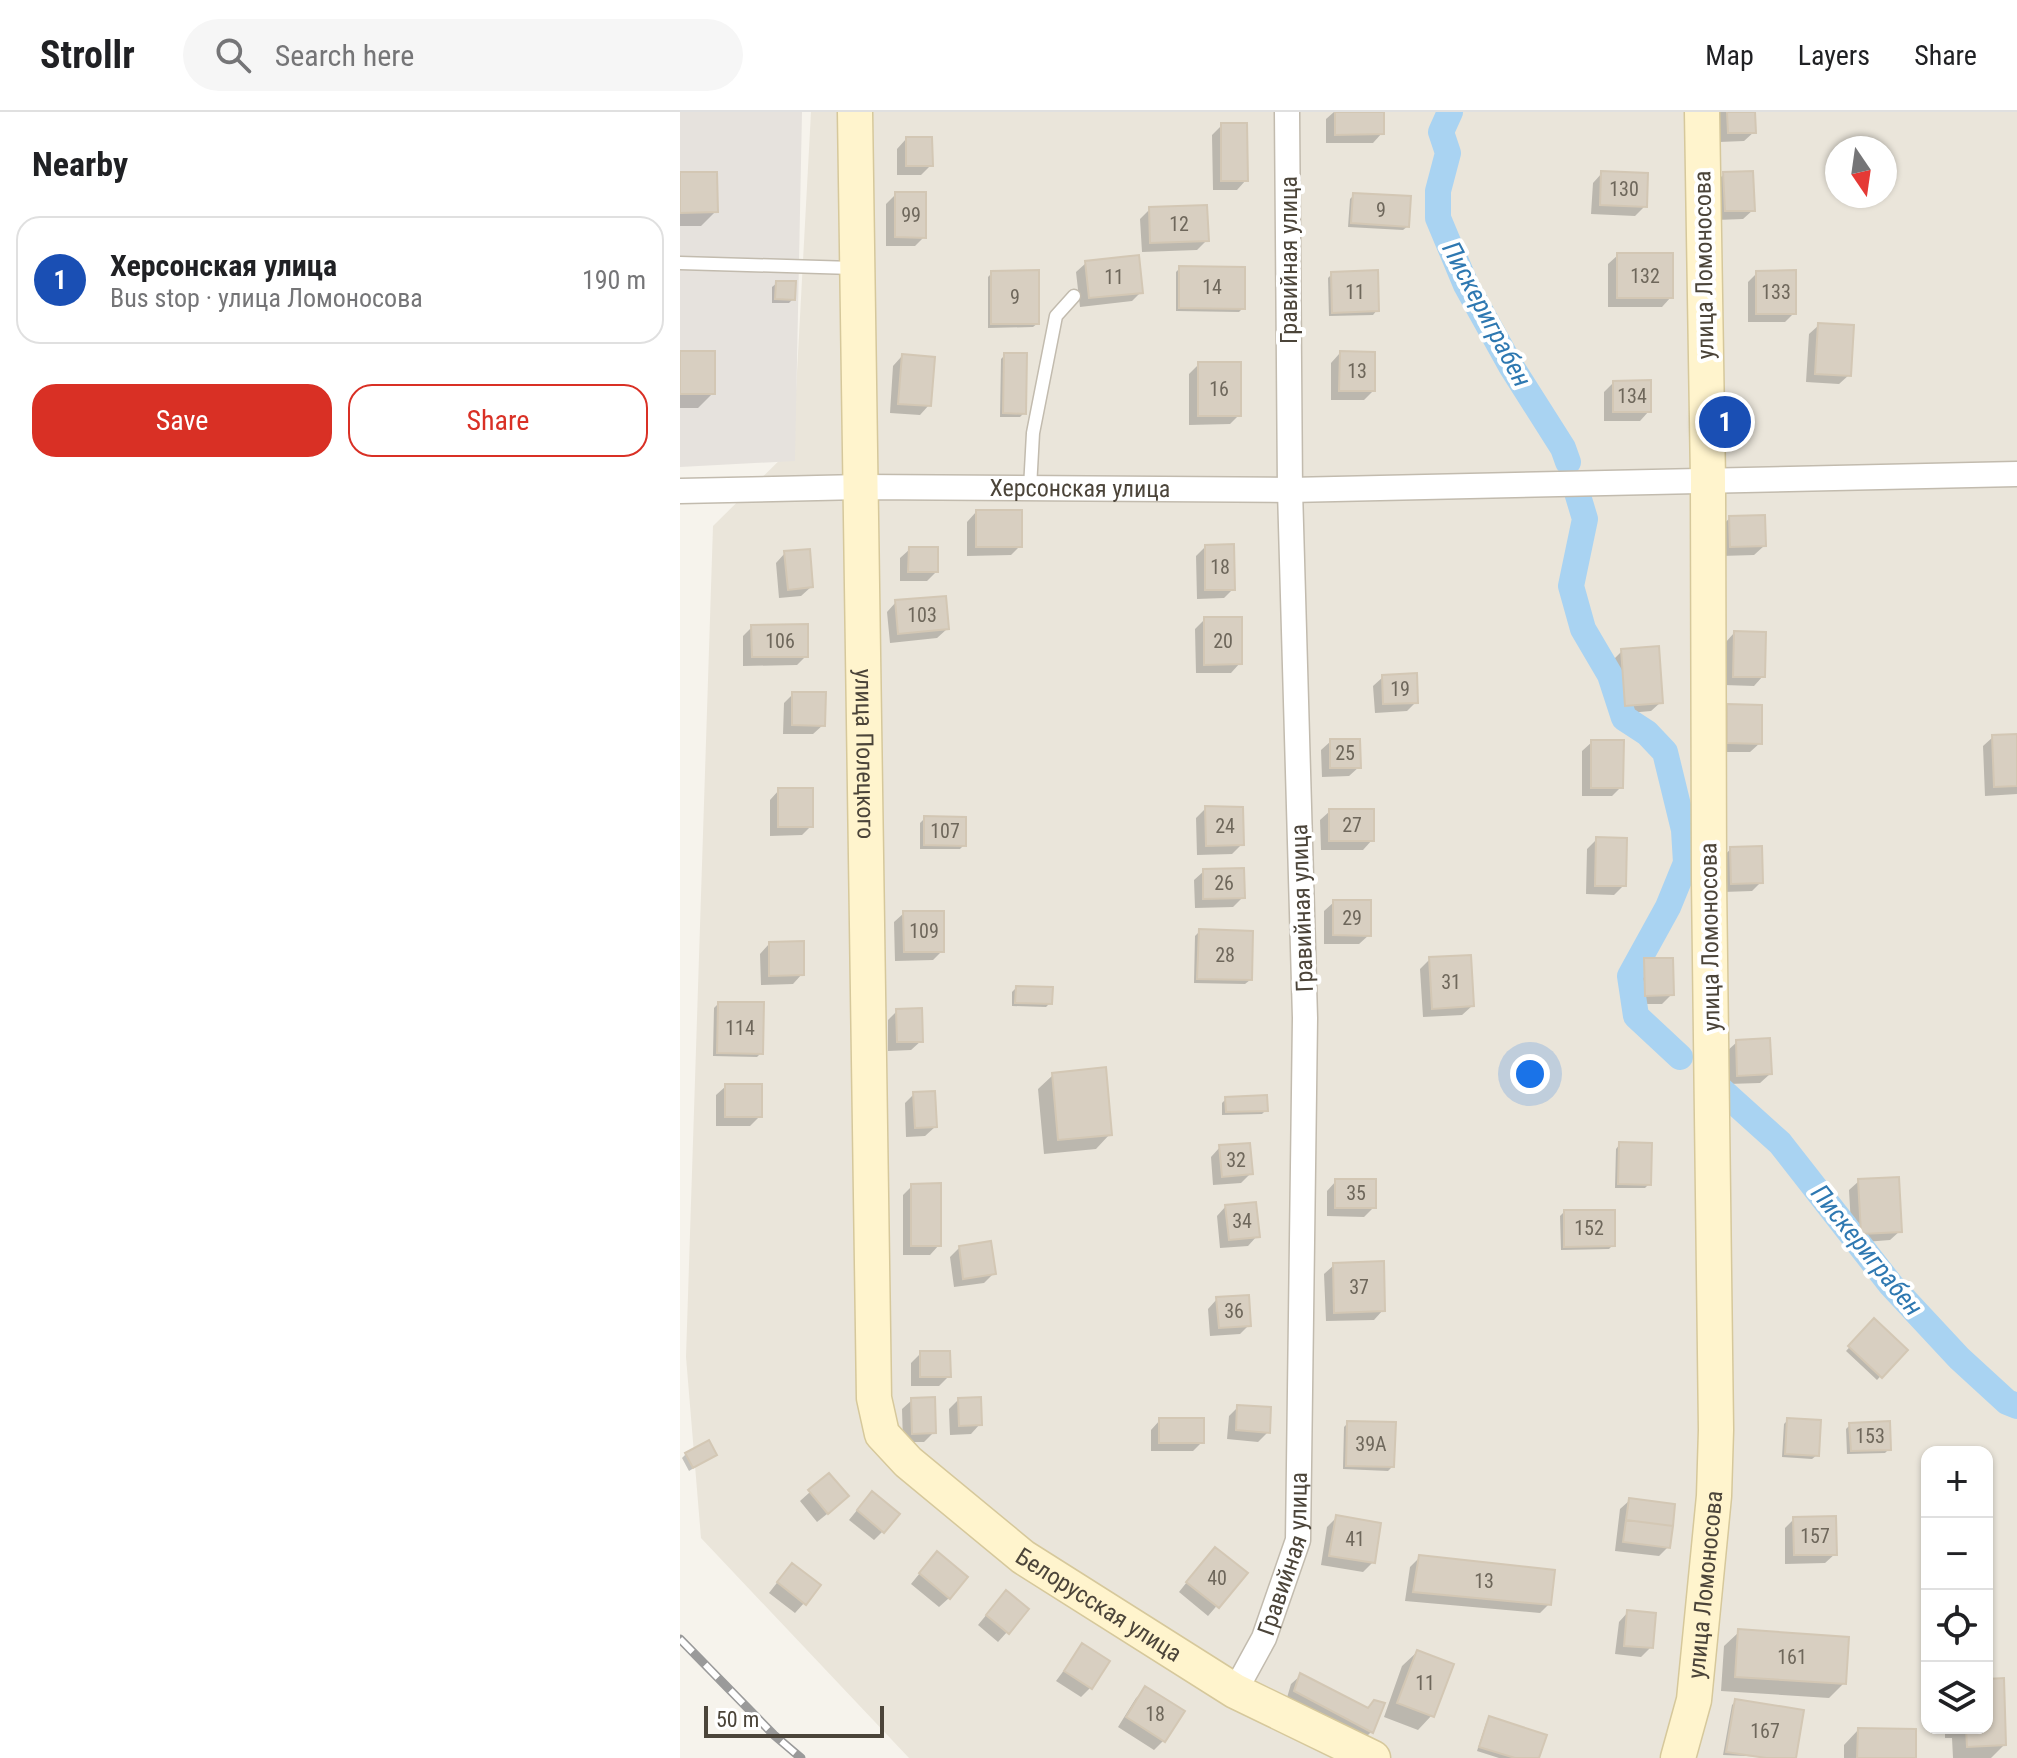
<!DOCTYPE html>
<meta charset="utf-8">
<style>
body{margin:0;font-family:"Roboto Condensed",sans-serif;background:#f6f6f6;color:#202124}
.controls{position:absolute;right:24px;bottom:24px;display:grid;overflow:hidden;border-radius:16px;box-shadow:0 2px 6px #0004}
.controls button{width:72px;height:72px;display:grid;place-items:center;padding:0;border:0;border-bottom:2px solid #e0e0e0;background:#fff;color:#202124;font:40px sans-serif}
.compass{position:absolute;left:1145px;top:24px;width:72px;height:72px;border-radius:50%;background:#fff;box-shadow:0 2px 6px #0004;rotate:167deg}
.scale{position:absolute;left:24px;bottom:20px;width:180px;box-sizing:border-box;padding-left:8px;border:4px solid #4b4439;border-top:0;font-size:22px;line-height:28px;white-space:nowrap;color:#4b4439;-webkit-text-stroke:6px #fff;paint-order:stroke}
.you{position:absolute;left:850px;top:962px;width:28px;height:28px;margin:-20px;border:6px solid #fff;border-radius:50%;background:#1a73e8;box-shadow:0 0 0 12px #1a73e833}
.badge{display:grid;place-items:center;width:52px;height:52px;border-radius:50%;background:#d93025;color:#fff;font-size:26px;font-weight:700}
.pin{position:absolute;translate:-50% -50%;border:4px solid #fff;box-shadow:0 2px 8px #0006}
.list{margin:0;padding:0;list-style:none}
h2{display:flex;justify-content:space-between;align-items:center;height:104px;margin:0;padding:0 32px;font-size:34px}
h2 small{font-size:26px;font-weight:400;color:#757577}
.list li{display:grid;grid-template-columns:52px 1fr auto;gap:24px;align-items:center;box-sizing:border-box;height:128px;margin:0 16px 16px;padding:0 16px;border:2px solid #e0e0e0;border-radius:24px}
.list b{display:block;font-size:30px;white-space:nowrap}
.list p{margin:0;font-size:26px;white-space:nowrap;color:#757577}
.list em{font-size:26px;font-style:normal;color:#757577}
.actions{display:flex;gap:16px;padding:24px 32px}
.actions a{flex:1;padding:18px 0;border:2px solid #d93025;border-radius:24px;text-align:center;font-size:28px;color:#d93025}
.actions .main{background:#d93025;color:#fff}
.icon{flex:none;width:44px;height:44px;fill:none;stroke:currentColor;stroke-width:2;stroke-linecap:round;stroke-linejoin:round}
.map{position:relative;flex:none;width:1337px;height:1646px;overflow:hidden}
header{display:flex;align-items:center;gap:48px;box-sizing:border-box;height:112px;padding:0 40px;background:#fff;border-bottom:2px solid #e0e0e0}
header strong{font-size:38px}
nav{display:flex;gap:44px;margin-inline-start:auto;font-size:28px}
.search{width:560px;height:72px;background:#f6f6f6;display:flex;align-items:center;gap:20px;box-sizing:border-box;padding:0 28px;border-radius:44px;color:#757577;font-size:30px}
main{display:flex}
aside{flex:1;background:#fff}
.map>svg:first-child{display:block}
.residential{fill:#eae5da;fill-rule:evenodd}
.industrial{fill:#e6e2dd}
.shadow{fill:#0003}
.lines{fill:none;stroke-linecap:round;stroke-linejoin:round}
.canal{stroke:#a9d3f2;stroke-width:26}
.building{fill:#d8cfc1;stroke:#d3c7b4;stroke-width:2}
.lane-casing{stroke:#c2bbae;stroke-width:15}
.street-casing{stroke:#c2bbae;stroke-width:27}
.secondary-casing{stroke:#d6c89b;stroke-width:37}
.lane{stroke:#fff;stroke-width:12}
.street{stroke:#fff;stroke-width:24}
.secondary{stroke:#fff4cd;stroke-width:34}
.rail-casing{stroke:#9a9a9a;stroke-width:9}
.rail{stroke:#fff;stroke-width:6;stroke-dasharray:18;stroke-linecap:butt}
.labels{text-anchor:middle;dominant-baseline:central;stroke-width:8;stroke-linejoin:round;paint-order:stroke}
.number-label{font-size:20px;fill:#6e675b}
.street-label{font-size:24px;fill:#4b4439;stroke:#fff}
.water-label{font-size:26px;font-style:italic;fill:#2e78b1;stroke:#fff}
</style>
<header>
<strong>Strollr</strong>
<div class="search"><svg class="icon" aria-label="search" viewBox="0 0 24 24"><circle cx="10" cy="10" r="6"/><path d="M15 15l6 6"/></svg>Search here</div>
<nav><a>Map</a><a>Layers</a><a>Share</a></nav>
</header>
<main>
<aside>
<h2>Nearby<small></small></h2>
<ul class="list">
<li><span class="badge" style="background:#1a4fb4">1</span><div><b>Херсонская улица</b><p>Bus stop · улица Ломоносова</p></div><em>190 m</em></li>
</ul>
<div class="actions"><a class="main">Save</a><a>Share</a></div>
</aside>
<div class="map">
<svg width="1337" height="1646" viewBox="0 0 1337 1646">
<rect width="100%" height="100%" fill="#f6f3ec"/>
<path class="residential" d="M131,0H1337V1646H229L21,1426L6,1245L33,414L113,335ZM1157,36H1205V84H1157ZM1247,1340H1307V1616H1247Z"/>
<path class="industrial" d="M0,0H122L115,349L0,355Z"/>
<path class="shadow" d="M654,0H702V21L693,31H646V7Z
M1039,0H1073L1074,20L1064,29L1039,30Z
M542,13L566,68L557,78H533L532,23Z
M226,27L251,53L241,63H217V37Z
M922,61L965,94L955,104L911,102L913,71Z
M0,62L36,99L21,114H0Z
M1044,62L1073,98L1063,107L1036,108L1035,71Z
M216,82L244,125L235,134H206V92Z
M674,83L728,114L723,118L668,115L670,87Z
M470,97L527,128L517,138L462,140L460,107Z
M938,143L991,185L982,195H928V152Z
M406,151L461,180L452,189L400,195L396,160Z
M500,156L563,196L559,200L496,199V160Z
M312,161L358,211L353,215L308,216V165Z
M1077,161L1114,201L1105,210H1068V170Z
M652,162L697,198L693,203L649,204L648,166Z
M97,171L113,187L109,191H92V175Z
M1139,213L1169,263L1159,272L1126,270L1129,222Z
M0,241L33,281L18,296H0Z
M660,241L693,279L684,288H651V251Z
M325,243L344,301L340,305H320L321,247Z
M222,244L249,293L240,303L210,301L213,254Z
M519,252L559,303L550,312L509,313V262Z
M933,271L969,299L960,309H924V280Z
M296,400L340,434L331,443L287,444V410Z
M1050,406L1084,434L1074,443L1041,444L1040,415Z
M525,435L553,477L544,486L517,487L516,444Z
M230,437L256,460L247,469H220V446Z
M105,441L131,475L121,484L99,486L96,451Z
M216,490L267,517L257,526L210,531L207,500Z
M525,507L560,551L551,561H516L515,517Z
M72,515L126,544L117,553L63,554V524Z
M1054,521L1083,564L1074,574L1044,573L1045,531Z
M942,539L981,590L971,599L937,602L933,548Z
M703,565L736,590L727,599L695,601L693,574Z
M113,582L143,613L133,622H103L104,591Z
M1048,594L1080,631L1070,640H1038V604Z
M1337,624V682L1305,684L1303,634L1313,625Z
M651,629L679,655L669,664L642,665L641,638Z
M912,630L941,675L932,684H902V639Z
M99,678L131,714L122,723L90,724V688Z
M526,696L562,732L552,742L517,743L516,706Z
M650,699L692,728L683,738H641L640,708Z
M245,706L284,733L280,737H240V711Z
M917,727L944,773L934,783L906,782L907,737Z
M1051,737L1081,770L1072,779L1043,780L1041,746Z
M524,759L563,785L553,795L515,796L514,768Z
M654,790L689,823L679,832H644V799Z
M224,801L262,839L253,848L215,849L214,810Z
M519,820L570,868L565,872L514,871L515,824Z
M89,832L122,862L113,872L81,873L80,842Z
M750,847L792,894L782,903L743,905L740,857Z
M965,848L992,882L982,892H956L955,857Z
M336,876L370,891L366,895L332,894V880Z
M38,892L81,941L77,945L33,944L34,896Z
M217,899L241,929L231,938L208,939V908Z
M1057,930L1090,962L1080,971L1048,972L1047,939Z
M373,963L430,1022L416,1037L364,1042L358,977Z
M46,974L80,1004L70,1014H36V983Z
M234,982L255,1015L245,1024L226,1025L225,991Z
M546,987L586,998L582,1002L542,1003V991Z
M940,1032L969,1072L965,1076H935L936,1037Z
M540,1035L571,1061L561,1071L533,1073L531,1045Z
M656,1069L694,1095L684,1105L647,1104V1079Z
M1179,1069L1220,1119L1210,1128L1172,1131L1169,1078Z
M232,1074L259,1133L250,1143H223V1083Z
M546,1094L577,1124L568,1134L540,1136L537,1104Z
M884,1100L933,1133L929,1137L881,1138L880,1104Z
M280,1135L313,1162L304,1171L274,1175L270,1145Z
M654,1153L703,1198L694,1208L646,1209L644,1162Z
M537,1187L569,1213L560,1222L530,1224L528,1197Z
M1194,1209L1225,1238L1197,1268L1166,1239Z
M241,1241L269,1264L259,1274H231V1251Z
M232,1288L254,1320L244,1330H223L222,1297Z
M278,1288L300,1312L291,1322L270,1323L269,1297Z
M558,1295L588,1320L578,1330L547,1327L549,1304Z
M480,1308L522,1330L513,1339H471V1318Z
M1108,1308L1137,1343L1132,1347L1102,1345L1104,1312Z
M668,1311L712,1355L708,1359L663,1357L664,1315Z
M1170,1313L1209,1337L1205,1341L1167,1342L1166,1317Z
M6,1342L35,1343L9,1359L2,1346Z
M149,1363L157,1394L137,1410L120,1389Z
M950,1388L988,1435L979,1444L935,1439L940,1397Z
M183,1391L203,1419L194,1428L169,1408Z
M656,1406L693,1450L683,1460L641,1453L647,1415Z
M1114,1407L1155,1442L1145,1451L1105,1452V1416Z
M526,1446L565,1461L528,1504L499,1480Z
M739,1446L869,1492L860,1501L725,1489L730,1455Z
M248,1451L269,1486L259,1495L231,1472Z
M103,1463L124,1491L115,1501L89,1481Z
M317,1490L327,1520L318,1530L298,1513Z
M948,1500L971,1535L961,1545L935,1542L939,1510Z
M1059,1520L1164,1571L1149,1586L1041,1579L1044,1534Z
M402,1534L410,1576L401,1585L376,1569Z
M737,1540L752,1603L738,1618L704,1605L722,1554Z
M621,1563L691,1620L682,1629L606,1589L611,1572Z
M1307,1569L1324,1633L1311,1646H1273L1272,1626H1265V1616H1307Z
M466,1577L484,1628L474,1638L438,1615L456,1586Z
M1056,1589L1114,1646L1043,1643L1052,1593Z
M810,1606L857,1646H819L797,1639L806,1611Z
M1178,1618L1234,1646H1164V1633Z"/>
<g class="lines">
<path class="canal" d="M770,0L761,20L768,41L758,79V106L786,173L831,254L883,336L888,350
M896,377L905,407L891,474L903,517L930,563L944,606L967,621L985,640L1004,718L1006,751L988,795L950,864L956,904L1000,945
M1040,977L1100,1031L1211,1173L1279,1246L1327,1290L1337,1294"/>
</g>
<path class="building" d="M655,0H704V22L655,23Z
M1047,0H1075L1076,21H1048Z
M541,11H567L568,69H541Z
M226,25H252L253,54H226Z
M921,59L968,61L967,95L920,93Z
M1073,59L1075,99H1045L1043,60Z
M0,60H37L38,100L0,101Z
M215,80H246V126L215,125Z
M673,81L731,84L729,115L671,111Z
M527,93L529,129L470,131L469,95Z
M937,141H993V186H937Z
M459,143L463,181L409,186L405,149Z
M499,154L565,155V197L499,196Z
M359,158V212H311V159Z
M698,158L699,199L652,201L651,160Z
M1116,158V202H1076V159Z
M96,169H116L115,188L95,187Z
M1138,211L1174,213L1171,264L1135,262Z
M0,239H35V282H0Z
M660,239L695,240V279H659Z
M324,241H347L346,302L323,301Z
M222,242L255,245L251,294L218,292Z
M518,250H561V304H518Z
M971,268V300H933V269Z
M296,398H342V435H296Z
M1085,403L1086,434L1050,435L1049,404Z
M554,432L555,478H525V433Z
M229,435H258V460H228Z
M130,437L133,475L108,478L104,439Z
M266,484L269,517L218,522L215,488Z
M524,505H562V552L524,553Z
M128,512V545H72L71,513Z
M1054,519L1086,520L1085,565H1053Z
M979,534L983,591L945,594L941,537Z
M737,561L738,591L703,592L702,563Z
M112,580H146L145,614L112,613Z
M1047,592L1082,593V632L1047,631Z
M1337,622V674L1314,675L1312,623Z
M650,627H680L681,656H650Z
M911,628H944L943,676H911Z
M98,676H133V715H98Z
M525,694L563,695L564,733L526,734Z
M649,697H694V729H649Z
M244,704L286,705V734L244,733Z
M916,725L947,726L946,774H915Z
M1082,734L1083,771L1051,772L1050,735Z
M564,756L565,786L523,787V757Z
M653,788H691V824L653,823Z
M223,799H264V840H224Z
M519,817L573,819L572,868L517,867Z
M124,829V863L89,864V830Z
M791,843L794,894L752,897L749,845Z
M964,846H993L994,883L965,884Z
M336,874L373,875L372,892L335,891Z
M38,890H84L83,942L37,941Z
M242,896L243,930H217L216,897Z
M1090,926L1092,962L1057,964L1056,928Z
M426,955L432,1023L378,1028L372,961Z
M45,972H82V1005H45Z
M255,979L257,1015L235,1016L233,980Z
M587,983L588,999L546,1000L545,985Z
M939,1030L972,1031L971,1073L938,1072Z
M570,1031L573,1062L542,1065L539,1033Z
M1219,1065L1222,1120L1181,1122L1178,1067Z
M655,1067H696V1096H655Z
M261,1071V1134H231V1072Z
M576,1090L580,1125L549,1128L545,1093Z
M884,1098H935V1134L884,1135Z
M311,1129L316,1162L283,1167L279,1134Z
M704,1149L705,1199L654,1201L653,1151Z
M569,1183L571,1214L539,1216L536,1185Z
M1194,1206L1228,1238L1202,1266L1168,1234Z
M240,1239H270L271,1265H240Z
M255,1285L256,1321L232,1322L231,1286Z
M301,1285L302,1313L279,1314L278,1286Z
M557,1293L591,1295L590,1321L556,1318Z
M479,1306H524V1331H479Z
M1107,1306L1141,1308L1139,1344L1105,1342Z
M667,1309L716,1310L714,1355L666,1354Z
M1210,1309L1211,1338L1171,1339L1169,1311Z
M29,1328L37,1343L13,1356L5,1341Z
M149,1361L169,1384L148,1402L128,1378Z
M192,1379L220,1402L204,1421L177,1398Z
M949,1386L995,1392L993,1414L946,1408Z
M656,1403L701,1411L695,1451L649,1444Z
M1156,1404L1157,1443H1114L1113,1405Z
M946,1408L993,1414L990,1436L943,1430Z
M535,1435L568,1461L539,1496L506,1470Z
M257,1439L288,1465L270,1487L239,1461Z
M739,1443L875,1458L871,1493L733,1480Z
M112,1451L141,1473L126,1493L97,1470Z
M326,1478L349,1497L329,1522L306,1503Z
M947,1498L976,1501L973,1536L944,1534Z
M1058,1517L1169,1525L1166,1572L1055,1565Z
M402,1531L430,1549L412,1577L384,1559Z
M737,1538L774,1552L754,1605L717,1591Z
M620,1561L688,1596L694,1588L705,1591L693,1621L614,1579Z
M1324,1566L1326,1633L1287,1635L1286,1616H1307V1567Z
M465,1574L505,1599L485,1630L446,1605Z
M1055,1587L1124,1598L1116,1646H1086L1046,1640Z
M809,1604L867,1623L859,1646H835L799,1635Z
M1178,1616L1236,1617V1646H1177Z"/>
<g class="lines">
<g class="lane-casing">
<path id="lane" d="M0,151L173,156
M350,376L353,321L376,204L394,184"/>
</g>
<g class="street-casing">
<g id="street">
<path id="s1" d="M0,379L181,375L610,378L1337,362"/>
<path id="s2" d="M555,1579L584,1526L618,1428L625,906L610,378L607,0"/>
</g>
</g>
<g class="secondary-casing">
<g id="secondary">
<path id="s3" d="M175,0L194,1286L202,1322L228,1350L343,1445L555,1579L693,1646"/>
<path id="s4" d="M998,1646L1014,1588L1034,1384L1036,1318L1029,768L1028,368L1022,0"/>
</g>
</g>
<use href="#lane" class="lane"/>
<use href="#street" class="street"/>
<use href="#secondary" class="secondary"/>
<g class="rail-casing">
<path id="rail" d="M0,1527L94,1623L121,1646"/>
</g>
<use href="#rail" class="rail"/>
</g>
<g class="labels">
<g class="number-label">
<text x="944" y="77">130</text>
<text x="701" y="98">9</text>
<text x="231" y="103">99</text>
<text x="499" y="112">12</text>
<text x="965" y="164">132</text>
<text x="434" y="165">11</text>
<text x="532" y="175">14</text>
<text x="675" y="180">11</text>
<text x="1096" y="180">133</text>
<text x="335" y="185">9</text>
<text x="677" y="259">13</text>
<text x="539" y="277">16</text>
<text x="952" y="284">134</text>
<text x="540" y="455">18</text>
<text x="242" y="503">103</text>
<text x="100" y="529">106</text>
<text x="543" y="529">20</text>
<text x="720" y="577">19</text>
<text x="665" y="641">25</text>
<text x="672" y="713">27</text>
<text x="545" y="714">24</text>
<text x="265" y="719">107</text>
<text x="544" y="771">26</text>
<text x="672" y="806">29</text>
<text x="244" y="819">109</text>
<text x="545" y="843">28</text>
<text x="771" y="870">31</text>
<text x="60" y="916">114</text>
<text x="556" y="1048">32</text>
<text x="676" y="1081">35</text>
<text x="562" y="1109">34</text>
<text x="909" y="1116">152</text>
<text x="679" y="1175">37</text>
<text x="554" y="1199">36</text>
<text x="1190" y="1324">153</text>
<text x="691" y="1332">39А</text>
<text x="1135" y="1424">157</text>
<text x="675" y="1427">41</text>
<text x="537" y="1466">40</text>
<text x="804" y="1469">13</text>
<text x="1112" y="1545">161</text>
<text x="745" y="1571">11</text>
<text x="475" y="1602">18</text>
<text x="1085" y="1619">167</text>
</g>
<g class="street-label">
<text transform="translate(609 148) rotate(-90)">Гравийная улица</text>
<text transform="translate(1024 153) rotate(-91)">улица Ломоносова</text>
<text stroke="none"><textPath href="#s1" startOffset="400">Херсонская улица</textPath></text>
<text stroke="none"><textPath href="#s3" startOffset="642">улица Полецкого</textPath></text>
<text transform="translate(622 796) rotate(-92)">Гравийная улица</text>
<text transform="translate(1030 825) rotate(-91)">улица Ломоносова</text>
<text stroke="none"><textPath href="#s2" startOffset="148">Гравийная улица</textPath></text>
<text stroke="none"><textPath href="#s4" startOffset="176">улица Ломоносова</textPath></text>
<text stroke="none"><textPath href="#s3" startOffset="1600">Белорусская улица</textPath></text>
</g>
<g class="water-label">
<text transform="translate(807 202) rotate(62)">Пискериграбен</text>
<text transform="translate(1187 1138) rotate(51)">Пискериграбен</text>
</g>
</g>
</svg>
<div class="controls">
<button>+</button>
<button>−</button>
<button><svg class="icon" aria-label="locate" viewBox="0 0 24 24"><circle cx="12" cy="12" r="6"/><path d="M12 2v4M12 18v4M2 12h4M18 12h4"/></svg></button>
<button><svg class="icon" aria-label="layers" viewBox="0 0 24 24"><path d="M12 4l9 5-9 5-9-5zM3 14l9 5 9-5"/></svg></button>
</div>
<svg class="compass" viewBox="-18 -18 36 36"><path d="M0-13l5 13h-10z" fill="#e53935"/><path d="M0 13l5-13h-10z" fill="#757577"/></svg>
<div class="scale">50 m</div>
<div class="you"></div>
<div class="pin badge" style="left:1045px;top:310px;background:#1a4fb4">1</div>
</div>
</main>
